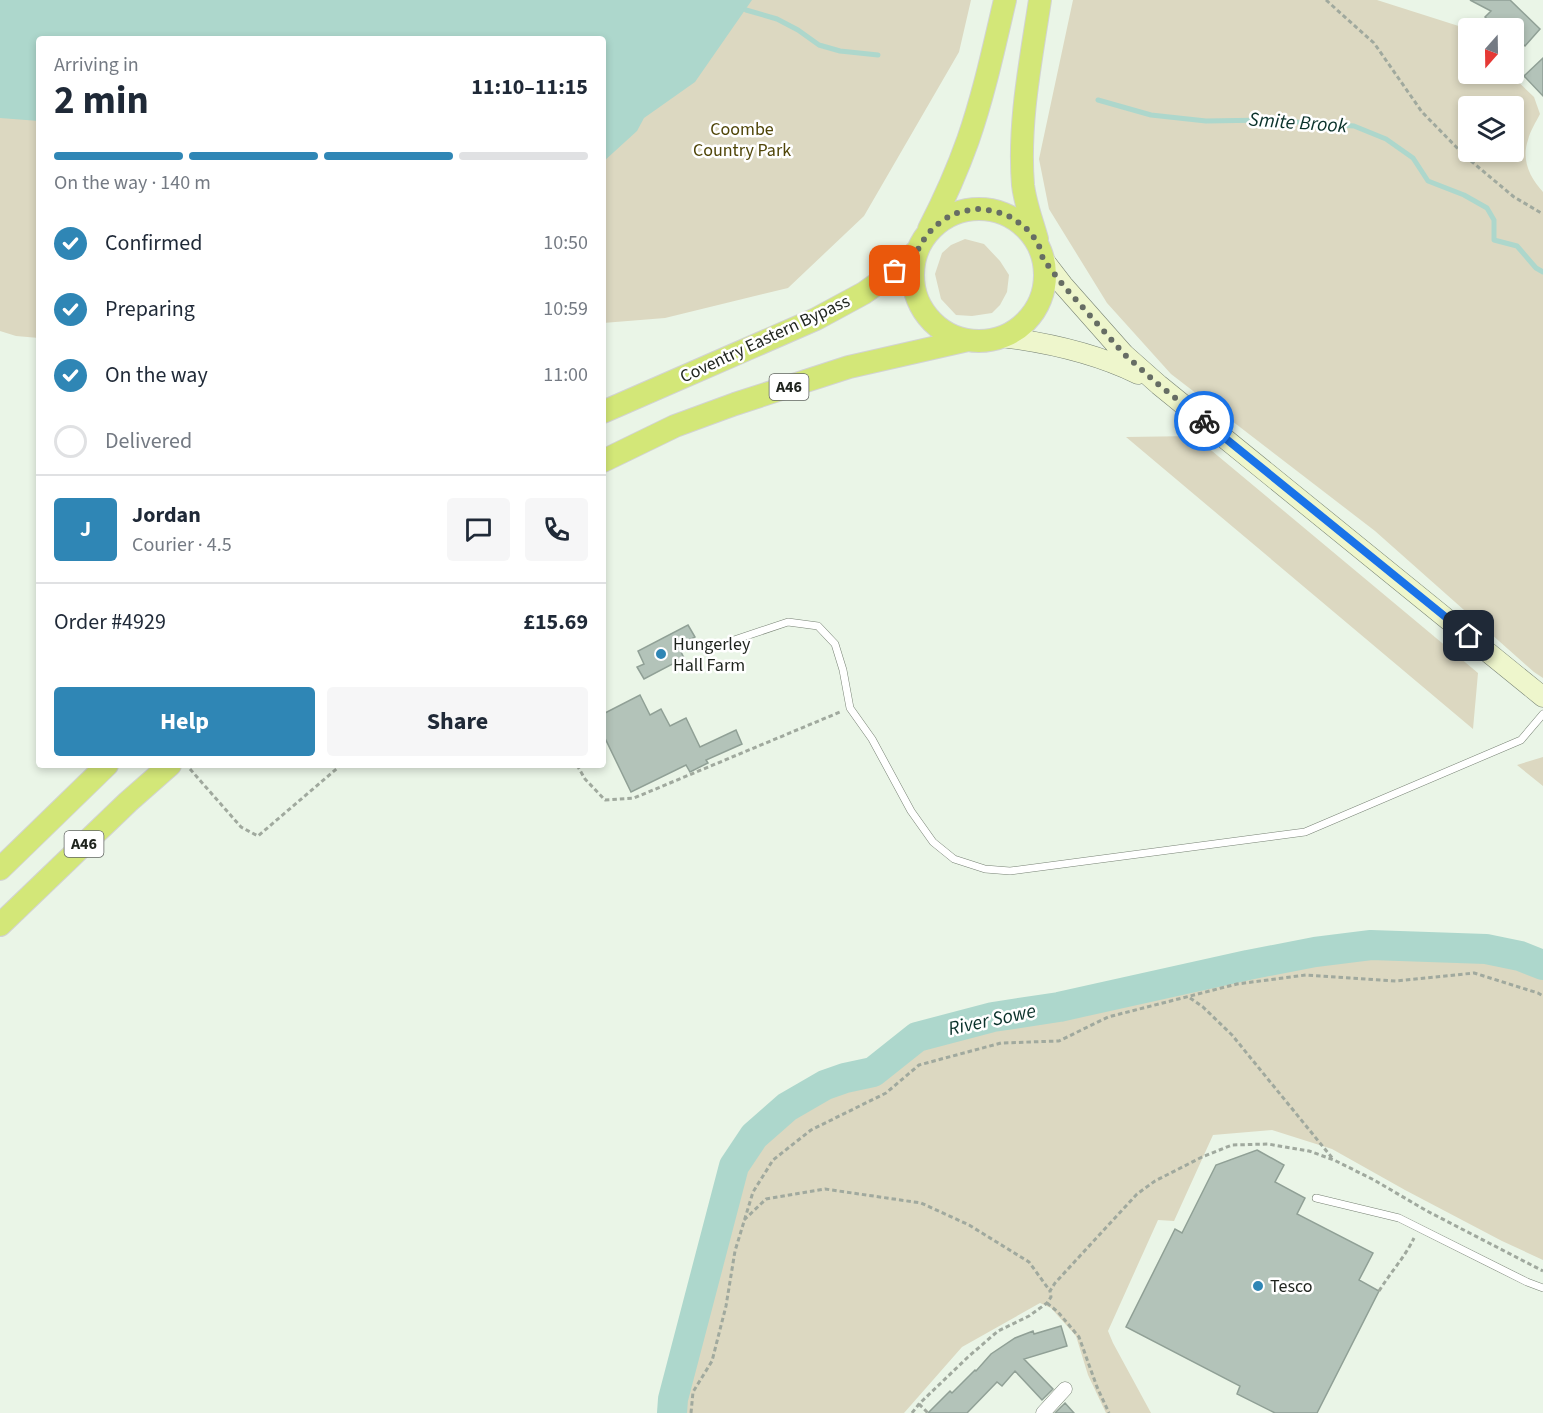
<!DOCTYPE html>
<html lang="en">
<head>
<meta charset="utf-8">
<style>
	body { margin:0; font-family:"Source Sans 3",sans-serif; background:#f6f6f7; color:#1f2937; height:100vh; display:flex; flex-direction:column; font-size:22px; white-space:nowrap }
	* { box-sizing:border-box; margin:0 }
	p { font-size:20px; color:#747a83 }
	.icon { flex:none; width:33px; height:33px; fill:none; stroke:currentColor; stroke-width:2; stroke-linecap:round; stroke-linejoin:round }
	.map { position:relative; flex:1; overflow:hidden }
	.panel { position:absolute; left:36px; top:36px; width:570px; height:732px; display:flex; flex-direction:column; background:#fff; border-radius:6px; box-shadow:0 3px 9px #0003 }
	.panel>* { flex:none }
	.needle { width:39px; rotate:200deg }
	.tools { position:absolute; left:1458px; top:18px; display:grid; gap:12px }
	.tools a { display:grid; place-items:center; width:66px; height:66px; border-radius:6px; background:#fff; box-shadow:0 3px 9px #0003; font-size:30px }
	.pin { position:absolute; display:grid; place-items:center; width:51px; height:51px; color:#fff; margin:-26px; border-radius:12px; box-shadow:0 3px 9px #0006 }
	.courier { position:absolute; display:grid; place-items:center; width:60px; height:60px; margin:-30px; border:4px solid #1a73e8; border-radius:50%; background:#fff; color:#222; box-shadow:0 2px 8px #0007 }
	.headline em { font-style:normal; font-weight:700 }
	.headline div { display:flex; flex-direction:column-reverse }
	.headline { display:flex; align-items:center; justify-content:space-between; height:102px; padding:0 18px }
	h1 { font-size:39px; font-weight:700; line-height:45px }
	.bar { display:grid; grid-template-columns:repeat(4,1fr); gap:9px 6px; align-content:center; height:72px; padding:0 18px }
	.bar i { height:8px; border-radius:4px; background:#e0e1e3 }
	.bar .current { background:#2f86b5 }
	.bar p { grid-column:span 4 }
	.line { display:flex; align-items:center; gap:15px; padding:0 18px; border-top:2px solid #e0e1e3 }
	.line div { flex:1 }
	.round { display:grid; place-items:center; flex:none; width:63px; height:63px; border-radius:6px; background:#f6f6f7 }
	ol { padding:0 18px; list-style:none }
	li { display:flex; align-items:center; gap:18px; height:66px }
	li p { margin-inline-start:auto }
	li .icon { padding:6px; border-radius:50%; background:#2f86b5; color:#fff; stroke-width:4 }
	li:last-child { color:#747a83 }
	li i { width:33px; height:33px; border:3px solid #e0e1e3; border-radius:50% }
	.cta { display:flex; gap:12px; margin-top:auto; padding:12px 18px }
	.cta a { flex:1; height:69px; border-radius:6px; background:#2f86b5; color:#fff; font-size:24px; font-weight:700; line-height:69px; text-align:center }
	.cta a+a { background:#f6f6f7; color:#1f2937 }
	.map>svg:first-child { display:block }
</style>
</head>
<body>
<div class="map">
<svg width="1543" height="1413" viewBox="0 0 1543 1413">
	<rect width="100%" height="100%" fill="#eaf5e7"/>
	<path fill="#dcd8c1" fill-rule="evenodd" d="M0,0H971L959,52L864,216L788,288L665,318L603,323V39H39V338L16,336L0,331Z
		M1073,0H1377L1468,29V74H1510L1534,97L1540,114C1536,122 1530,131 1528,140C1521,160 1530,178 1543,192V678L1534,672L1375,531L1171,374L1107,303L1049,209L1039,159ZM1468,106H1514V152H1468Z
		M965,239L984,244L1000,261L1009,275L1007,292L1000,305L992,313L972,316L956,315L941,299L935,274L942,253L951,245Z
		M1194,436L1478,673L1473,729L1126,437Z
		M1543,757V786L1517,765Z
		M1377,933L1520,956L1543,965V1260L1502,1241L1405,1190L1332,1149L1272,1130L1213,1135L1174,1221L1158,1220L1108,1331L1113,1343L1151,1413H1106L1088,1375L1076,1336L1051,1308L1040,1303L962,1347L904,1413H662L722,1168L739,1137L790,1091L837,1071L870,1064L886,1045L923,1029L979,1013L1155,973L1261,952Z"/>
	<path fill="#add7cc" d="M0,0H752L695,82L644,118L637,131L603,162V39H39V121L0,118Z"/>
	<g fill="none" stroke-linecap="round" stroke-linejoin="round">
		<path stroke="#add7cc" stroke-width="5" d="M746,10L777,19L798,30L819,45L840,51L878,55
			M1098,100L1151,115L1206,121L1268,120L1354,126L1386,139L1413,158L1428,181L1464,195L1487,208L1494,220V240L1517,246L1536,268L1543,272"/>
		<path stroke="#add7cc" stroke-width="30" d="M672,1413L673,1399L734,1166L754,1136L787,1107L825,1085L845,1078L873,1072L917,1037L993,1017L1059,1007L1248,965L1315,952L1371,945L1486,949L1520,956L1543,965"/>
	</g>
	<path fill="#b3c3b9" stroke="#90a096" stroke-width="1.5" d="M1470,0H1510L1540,29L1525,46L1514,36V28H1505L1500,24L1497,28L1485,17L1491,11Z
		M1543,58V96L1524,76Z
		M688,625L695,637L678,646L684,658L644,679L637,667L644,664L638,651Z
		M640,695L650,715L661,709L670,726L686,718L700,747L736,730L742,744L706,760L708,763L690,772L686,765L631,792L603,734V714Z
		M1257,1150L1284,1165L1275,1182L1305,1198L1297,1214L1373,1253L1359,1280L1379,1291L1317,1413H1275L1237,1394L1240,1386L1126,1327L1175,1229L1182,1233L1216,1165Z
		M1061,1326L1067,1346L1024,1359L1053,1389L1042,1400L1015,1371L1002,1386L997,1382L967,1413H928L950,1391L952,1393L975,1370L976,1371L991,1354L1015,1338L1033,1331L1034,1334Z
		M1065,1403L1074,1413H1055Z"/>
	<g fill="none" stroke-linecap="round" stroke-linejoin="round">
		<defs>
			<path id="service" d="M734,640L788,622L818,626L835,644L843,670L850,708L872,739L911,811L933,842L954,859L985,869L1010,871L1305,832L1521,740L1543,714
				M1316,1198L1399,1218L1527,1282L1543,1288"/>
			<path id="minor" d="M1043,1413L1065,1389"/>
			<path id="secondary" d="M1043,259L1063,285L1124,354L1159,385L1543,697
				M1002,337C1050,343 1095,353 1138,374"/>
			<path id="trunk" d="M913 275a66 66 0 1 1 132 0a66 66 0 1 1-132 0Z
				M929,229C944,200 957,171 968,140C984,94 994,47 1005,0
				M1037,239C1032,221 1025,203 1023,185C1018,123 1031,60 1040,0
				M603,412L816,319L864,293L895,271L917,251
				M603,461L675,426L735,404L849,367L968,340
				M0,869L107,765
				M0,925L128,802L170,765"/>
		</defs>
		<use href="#service" stroke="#778274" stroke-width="8"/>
		<use href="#minor" stroke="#778274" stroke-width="15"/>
		<use href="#secondary" stroke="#778274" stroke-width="21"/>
		<use href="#trunk" stroke="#d2d3d2" stroke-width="24"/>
		<path stroke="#a0a99e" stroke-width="3" stroke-dasharray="4.5 3" stroke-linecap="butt" d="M1326,0L1374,43L1422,112L1465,156L1514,197L1543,214
			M577,765L585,779L605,800L634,798L840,712
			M190,769L241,827L258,836L341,765
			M1190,998L1203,1007L1232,1035L1333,1159
			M744,1220L766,1199L825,1189L921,1203L969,1225L1029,1262L1050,1291
			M1379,1291C1390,1273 1405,1257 1414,1238
			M1047,1303L1058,1312L1079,1337L1097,1387L1109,1413
			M919,1404L928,1413
			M691,1413L693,1392L712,1361L726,1306L735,1251L753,1192L773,1160L811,1130L886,1093L919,1065L1001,1043L1059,1041L1108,1017L1237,984L1306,975L1396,981L1474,973L1538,993L1543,996
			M912,1413L919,1404L968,1357L998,1331L1029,1316L1047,1303L1051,1297L1050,1291L1055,1283L1137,1194L1155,1181L1202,1157L1232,1145L1268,1144L1309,1151L1334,1160L1374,1180L1427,1211L1543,1271"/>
		<use href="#service" stroke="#fff" stroke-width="7"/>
		<use href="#minor" stroke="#fff" stroke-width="14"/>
		<use href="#secondary" stroke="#eef6cc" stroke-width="20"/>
		<use href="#trunk" stroke="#d3e778" stroke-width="22"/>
	</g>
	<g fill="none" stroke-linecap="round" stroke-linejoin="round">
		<path stroke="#666d64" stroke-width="6" stroke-dasharray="0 10.8" d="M895,271L917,251L926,236L935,226L951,215L963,211L978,209L994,211L1007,215L1024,226L1033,236L1040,248L1043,259L1063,285L1124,354L1159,385L1204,421"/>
		<path stroke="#1a73e8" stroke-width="8" d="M1204,421L1469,636"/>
	</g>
	<g fill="#2f86b5" stroke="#fff" stroke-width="2">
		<circle cx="661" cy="654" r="6"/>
		<circle cx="1258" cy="1286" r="6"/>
	</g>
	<g text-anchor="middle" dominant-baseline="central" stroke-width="5" stroke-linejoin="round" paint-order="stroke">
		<g fill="#fff" stroke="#626662" stroke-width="1.5">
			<rect x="769.5" y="374" width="39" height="26" rx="4.5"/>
			<rect x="64.5" y="831" width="39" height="26" rx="4.5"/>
		</g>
		<g font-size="16" font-weight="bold" fill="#1f241e">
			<text x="789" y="387">A46</text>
			<text x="84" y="844">A46</text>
		</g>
		<g font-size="18" fill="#504609" stroke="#fff">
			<text x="742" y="129">Coombe<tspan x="742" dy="21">Country Park</tspan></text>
		</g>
		<g font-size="18" fill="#1f241e" stroke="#fff">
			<text transform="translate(765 339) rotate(-25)">Coventry Eastern Bypass</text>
		</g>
		<g font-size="18" fill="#1f241e" stroke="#fff" text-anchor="start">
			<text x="673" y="644">Hungerley<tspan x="673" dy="21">Hall Farm</tspan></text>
			<text x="1270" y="1286">Tesco</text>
		</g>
		<g font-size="20" font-style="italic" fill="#0a322b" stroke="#fff">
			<text transform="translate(1298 123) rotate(4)">Smite Brook</text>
			<text transform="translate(992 1020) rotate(-12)">River Sowe</text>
		</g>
	</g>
</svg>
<div class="tools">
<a><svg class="needle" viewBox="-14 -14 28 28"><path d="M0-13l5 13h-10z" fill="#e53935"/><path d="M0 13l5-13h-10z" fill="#747a83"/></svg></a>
<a><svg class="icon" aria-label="layers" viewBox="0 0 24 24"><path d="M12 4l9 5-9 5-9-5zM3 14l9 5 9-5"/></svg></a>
</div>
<div class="pin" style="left:895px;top:271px;background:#ea580c"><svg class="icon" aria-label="bag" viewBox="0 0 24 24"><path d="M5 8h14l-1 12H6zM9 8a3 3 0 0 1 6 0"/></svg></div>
<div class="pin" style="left:1469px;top:636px;background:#1f2937"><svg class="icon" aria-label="home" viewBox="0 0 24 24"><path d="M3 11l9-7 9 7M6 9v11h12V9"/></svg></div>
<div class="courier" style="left:1204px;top:421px"><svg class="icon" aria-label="bike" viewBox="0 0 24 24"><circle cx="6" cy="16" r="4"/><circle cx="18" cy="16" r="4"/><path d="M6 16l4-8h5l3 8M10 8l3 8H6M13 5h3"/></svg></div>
<section class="panel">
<div class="headline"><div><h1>2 min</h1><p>Arriving in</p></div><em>11:10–11:15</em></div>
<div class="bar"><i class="current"></i><i class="current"></i><i class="current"></i><i></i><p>On the way · 140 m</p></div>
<ol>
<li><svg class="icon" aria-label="check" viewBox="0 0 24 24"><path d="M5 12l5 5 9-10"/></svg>Confirmed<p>10:50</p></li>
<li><svg class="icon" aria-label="check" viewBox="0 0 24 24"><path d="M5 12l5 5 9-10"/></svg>Preparing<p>10:59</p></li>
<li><svg class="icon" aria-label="check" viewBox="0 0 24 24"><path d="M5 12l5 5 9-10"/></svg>On the way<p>11:00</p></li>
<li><i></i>Delivered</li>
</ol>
<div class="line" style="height:108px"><b class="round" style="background:#2f86b5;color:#fff">J</b><div><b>Jordan</b><p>Courier · 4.5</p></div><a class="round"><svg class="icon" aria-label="chat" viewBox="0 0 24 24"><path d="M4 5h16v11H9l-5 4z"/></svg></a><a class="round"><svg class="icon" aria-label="phone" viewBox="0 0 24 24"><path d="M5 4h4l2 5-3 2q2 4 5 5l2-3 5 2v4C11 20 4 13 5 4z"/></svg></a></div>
<div class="line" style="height:78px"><div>Order #4929</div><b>£15.69</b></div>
<div class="cta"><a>Help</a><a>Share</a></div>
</section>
</div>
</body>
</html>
